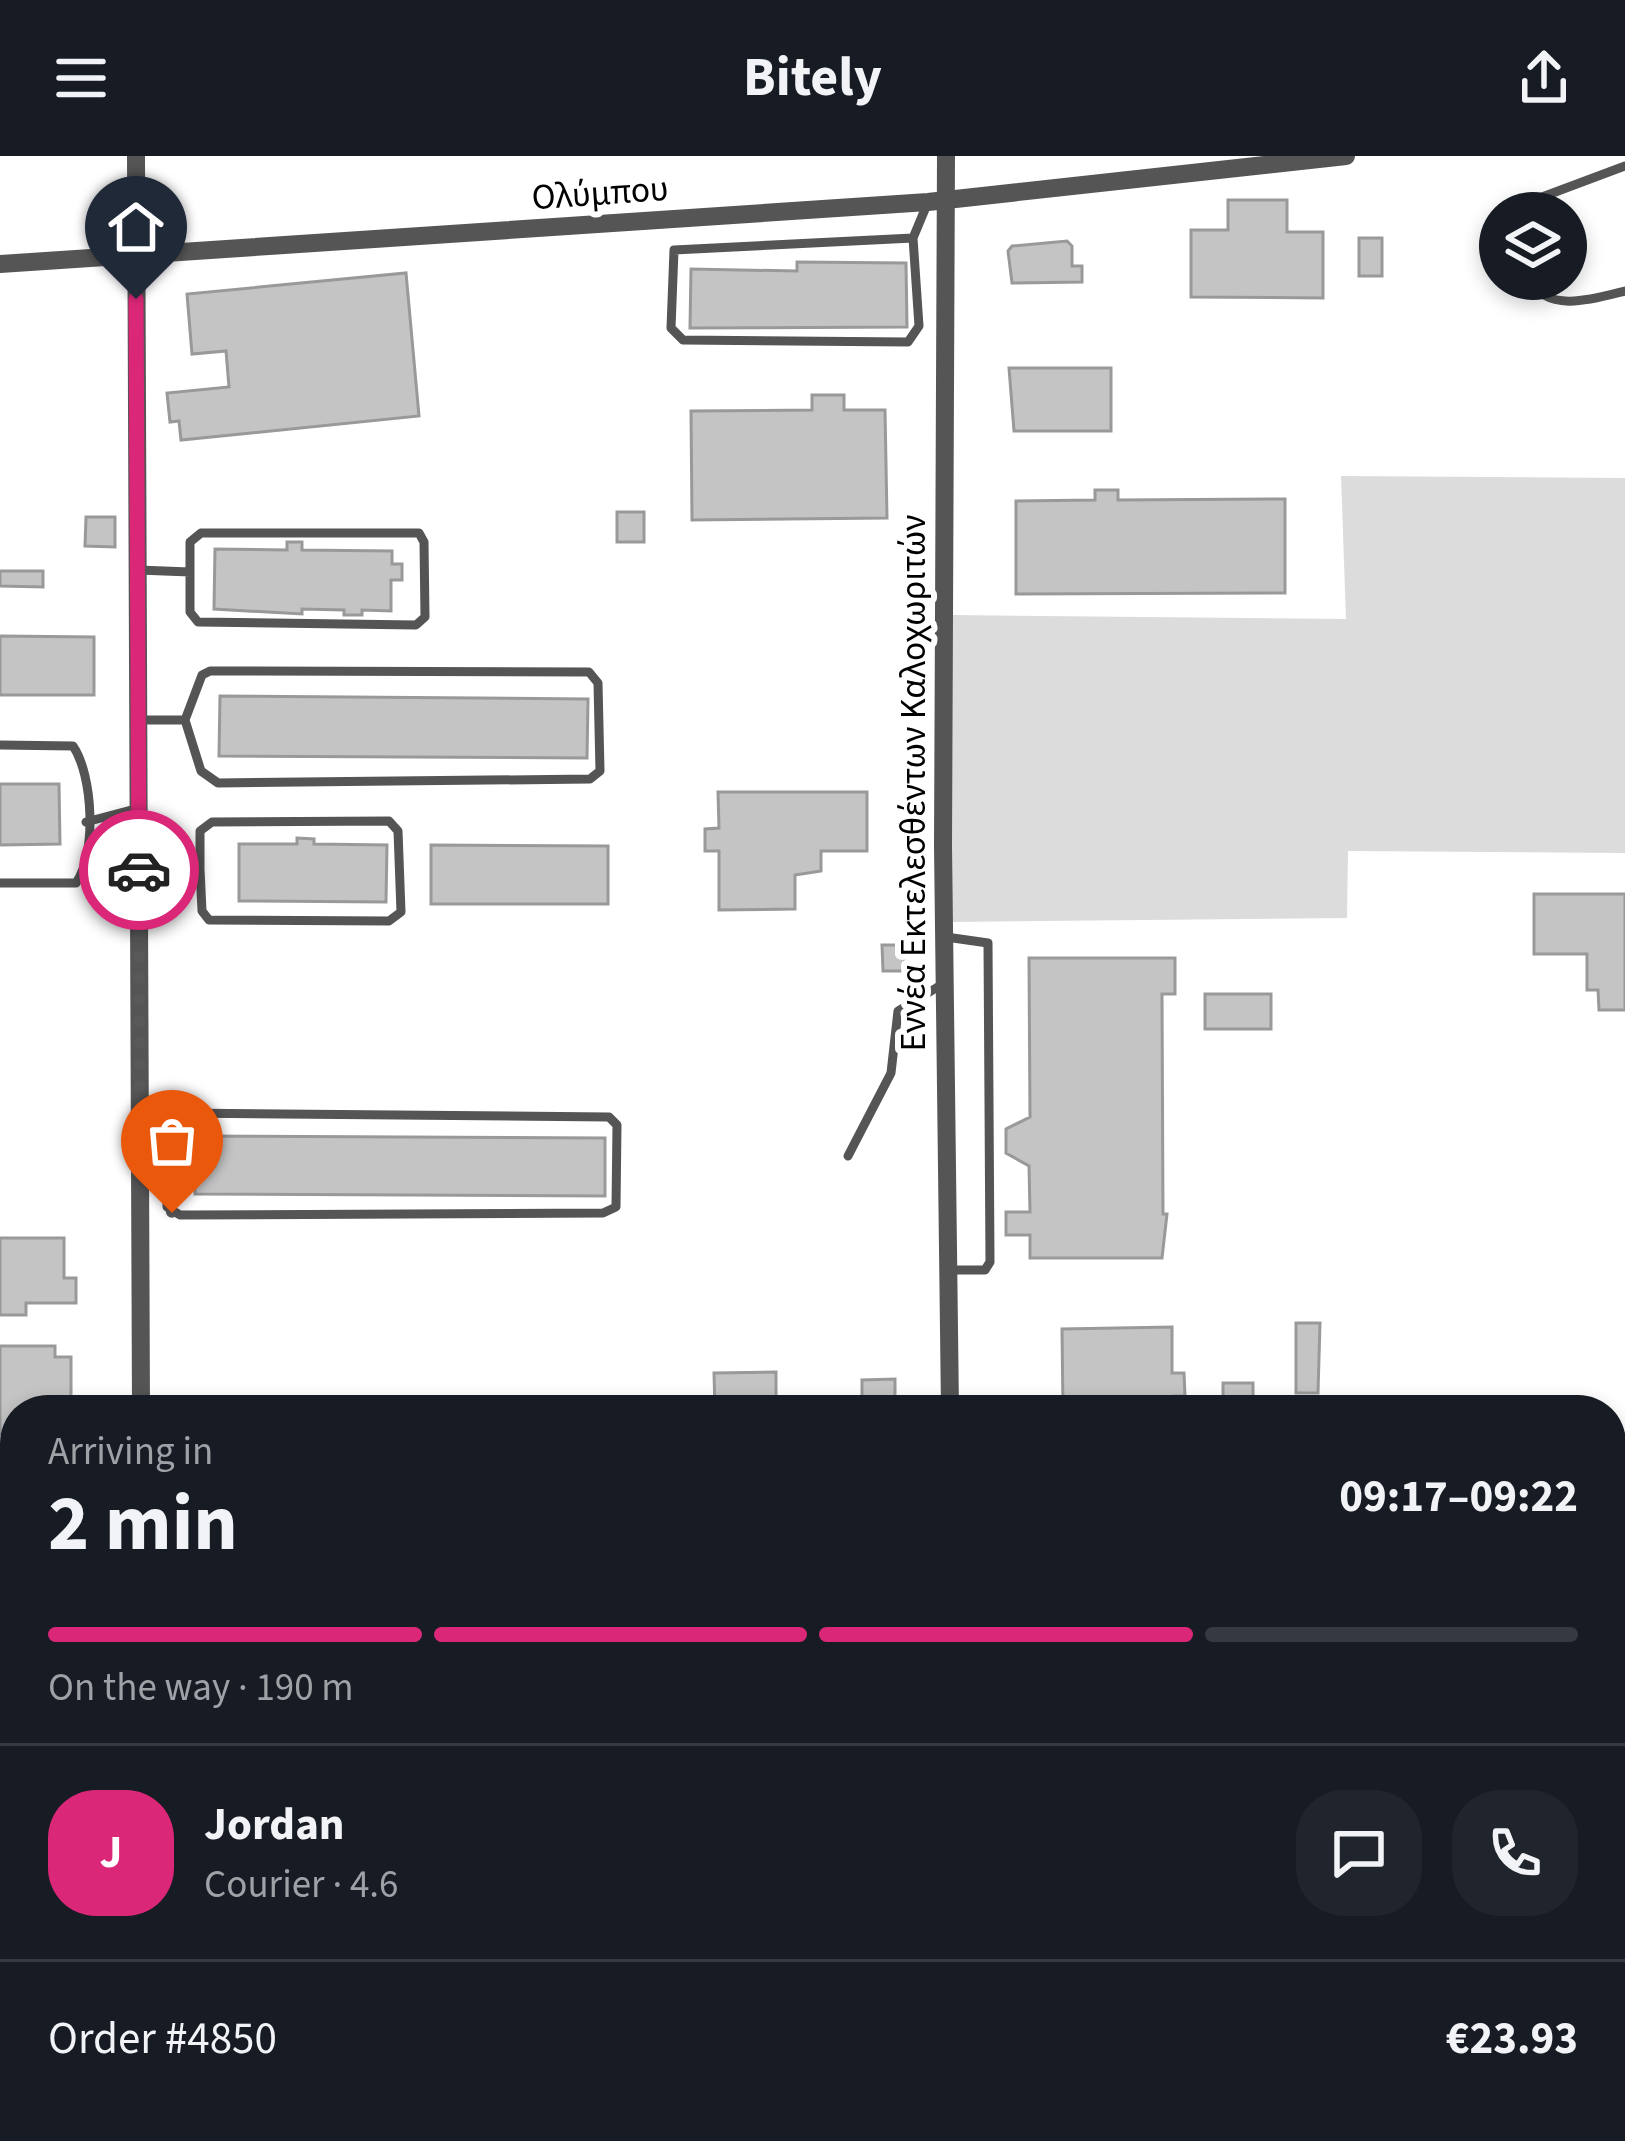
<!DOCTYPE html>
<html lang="en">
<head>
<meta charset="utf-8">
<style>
	body { margin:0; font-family:"Source Sans 3",sans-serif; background:#20242c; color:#f1f3f6; height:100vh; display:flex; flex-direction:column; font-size:45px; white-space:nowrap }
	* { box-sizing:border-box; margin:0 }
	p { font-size:39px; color:#9ea1a6 }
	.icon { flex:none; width:66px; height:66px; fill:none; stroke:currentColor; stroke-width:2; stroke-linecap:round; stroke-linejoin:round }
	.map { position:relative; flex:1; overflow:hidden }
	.drawer { position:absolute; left:0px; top:1239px; width:1626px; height:747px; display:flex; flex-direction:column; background:#171b24; border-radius:48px 48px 0 0; box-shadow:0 6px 18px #0003 }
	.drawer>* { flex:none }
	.fabs { position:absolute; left:1479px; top:36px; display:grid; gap:24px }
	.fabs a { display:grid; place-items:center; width:108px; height:108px; border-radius:50%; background:#171b24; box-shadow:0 6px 18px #0003; font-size:60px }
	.pin { position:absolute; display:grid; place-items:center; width:102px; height:102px; color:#fff; margin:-123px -51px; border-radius:50% 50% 50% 0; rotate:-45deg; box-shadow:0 0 12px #0007 }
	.pin .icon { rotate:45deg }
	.courier { position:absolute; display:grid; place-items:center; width:120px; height:120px; margin:-60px; border:9px solid #db2777; border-radius:50%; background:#fff; color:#222; box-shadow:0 3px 15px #0007 }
	.head em { font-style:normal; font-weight:700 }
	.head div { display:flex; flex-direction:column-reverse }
	.head { display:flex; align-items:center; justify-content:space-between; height:204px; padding:0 48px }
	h1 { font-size:78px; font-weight:700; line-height:90px }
	.bar { display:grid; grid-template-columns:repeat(4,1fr); gap:18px 12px; align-content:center; height:144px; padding:0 48px }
	.bar i { height:15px; border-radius:9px; background:#363941 }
	.bar .current { background:#db2777 }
	.bar p { grid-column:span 4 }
	.line { display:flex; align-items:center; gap:30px; padding:0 48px; border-top:3px solid #363941 }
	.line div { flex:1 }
	.round { display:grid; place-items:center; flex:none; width:126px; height:126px; border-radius:48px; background:#20242c }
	header { display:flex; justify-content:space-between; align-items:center; height:156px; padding:0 48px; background:#171b24; font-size:54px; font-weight:700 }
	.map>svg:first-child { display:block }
</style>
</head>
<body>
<header><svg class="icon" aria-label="menu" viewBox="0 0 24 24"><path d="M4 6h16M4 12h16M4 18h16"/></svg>Bitely<svg class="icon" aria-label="share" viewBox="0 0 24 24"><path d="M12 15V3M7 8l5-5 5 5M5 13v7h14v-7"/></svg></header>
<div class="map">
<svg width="1625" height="1985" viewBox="0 0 1625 1985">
	<rect width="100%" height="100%" fill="#fff"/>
	<path fill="#dcdcdc" d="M1341,320L1625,322V697L1348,695L1347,762L952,766V459L1346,463Z"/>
	<path fill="#c4c4c4" stroke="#999" stroke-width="3" d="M1228,44H1287V76H1323V142L1191,141V74H1228Z
		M1359,82H1382V120H1359Z
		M1067,85L1072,90V110H1082V126L1012,127L1008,95L1012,90Z
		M797,106L906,107L907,171L690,172L691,113L797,115Z
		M406,117L419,260L181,284L179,265L170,266L167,237L229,231L226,195L192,198L187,138Z
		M1009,212H1111V275H1014Z
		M812,239H844V254H885L887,362L692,364L691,255L812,254Z
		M1095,334H1118V344L1285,343V437L1016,438V345L1095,344Z
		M617,356H644V386H617Z
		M86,361H115V391L85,390Z
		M287,386H302V394L392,395V408H402V424H391V455L362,454V459H344V454L302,453V458L214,453L215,393L287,394Z
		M0,415H43V431L0,430Z
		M0,480L94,481V539H0Z
		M220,540L588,543L587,602L219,600Z
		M0,628H59L60,688L0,689Z
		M718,636H867V695H821V715L795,719V753L719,754V695H705V673L719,672Z
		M297,682L314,683V688L387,689L386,746L239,745V688H297Z
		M431,689L608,690V748H431Z
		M1534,738H1625V854H1599L1598,834H1587V798H1534Z
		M882,789H905V815H883Z
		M1029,802H1175V838H1162L1163,1058H1167L1162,1102H1030V1079H1006V1056H1030L1029,1010L1006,997V973L1030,961Z
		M1205,838H1271V873H1205Z
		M195,980L605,982V1040L195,1038Z
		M0,1082H64V1122H76V1147H26V1159H0Z
		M1296,1167H1320L1318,1237H1296Z
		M1172,1171V1217H1184L1185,1240H1173V1254H1063L1062,1173Z
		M0,1190H55V1201H71V1254H15V1278H0Z
		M776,1216V1254H715L714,1217Z
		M895,1223V1254H862V1224Z
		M1223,1227H1253V1254H1223Z
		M0,1491H15V1569H0Z
		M0,1642H15V1716H0Z"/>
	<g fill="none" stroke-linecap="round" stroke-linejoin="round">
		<path stroke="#555" stroke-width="9" d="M1523,57L1526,47L1625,10
			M913,82L674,94L671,172L683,184L908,186L919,170L913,82L928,46
			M1530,123C1546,158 1594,143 1625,135
			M138,414L190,416V456L198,466L416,469L425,461L424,386L419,377H201L190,386V416
			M140,564H185L201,615L218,627L590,623L600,615L598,527L589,516L210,515L202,519L185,564
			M0,589L73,590C93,619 97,698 76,727H0
			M86,666L139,652
			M139,712L200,713L202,755L209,764L389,765L401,756L398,675L389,665L212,666L200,675V713
			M946,781L988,787L990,1106L985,1114H950
			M848,1000L891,917L898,855L946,826
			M140,1004L166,1005L167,1051L180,1059L603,1057L616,1051L617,969L609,961L178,957L167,965L166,1005"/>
		<path stroke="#555" stroke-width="18" d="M136,0L141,1254
			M946,0L943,690L950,1254
			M0,108L928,46L1346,0
			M1611,1387H1625
			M0,1394H15
			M134,1985V1971"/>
	</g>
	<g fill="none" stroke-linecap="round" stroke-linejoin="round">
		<path stroke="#595959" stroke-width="12" stroke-dasharray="0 21.6" d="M139,714L140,1004L166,1005L172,1057"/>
		<path stroke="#db2777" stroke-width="15" d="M136,143L139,714"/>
	</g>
	<g text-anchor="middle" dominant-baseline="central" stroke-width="12" stroke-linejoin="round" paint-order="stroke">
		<g font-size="36" fill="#000" stroke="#fff">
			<text transform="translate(600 37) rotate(-4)">Ολύμπου</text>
			<text transform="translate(913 627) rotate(-90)">Εννέα Εκτελεσθέντων Καλοχωριτών</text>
		</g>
	</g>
</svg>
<div class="fabs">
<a><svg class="icon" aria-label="layers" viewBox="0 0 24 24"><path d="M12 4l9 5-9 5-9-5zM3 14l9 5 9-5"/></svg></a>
</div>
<div class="pin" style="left:172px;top:1057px;background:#ea580c"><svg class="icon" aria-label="bag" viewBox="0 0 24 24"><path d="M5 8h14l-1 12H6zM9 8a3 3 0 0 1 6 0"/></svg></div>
<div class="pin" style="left:136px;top:143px;background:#1f2937"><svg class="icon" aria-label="home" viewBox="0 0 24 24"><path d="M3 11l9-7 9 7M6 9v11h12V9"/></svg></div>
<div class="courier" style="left:139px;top:714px"><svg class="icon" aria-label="car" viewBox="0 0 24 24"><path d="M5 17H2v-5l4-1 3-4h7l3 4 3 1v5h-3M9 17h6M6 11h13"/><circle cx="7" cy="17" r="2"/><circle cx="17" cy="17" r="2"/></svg></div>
<section class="drawer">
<div class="head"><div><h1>2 min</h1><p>Arriving in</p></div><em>09:17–09:22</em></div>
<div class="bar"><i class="current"></i><i class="current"></i><i class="current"></i><i></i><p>On the way · 190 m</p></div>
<div class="line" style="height:216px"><b class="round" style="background:#db2777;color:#fff">J</b><div><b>Jordan</b><p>Courier · 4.6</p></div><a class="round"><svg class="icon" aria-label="chat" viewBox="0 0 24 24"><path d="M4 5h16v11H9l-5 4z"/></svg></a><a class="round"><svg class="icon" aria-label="phone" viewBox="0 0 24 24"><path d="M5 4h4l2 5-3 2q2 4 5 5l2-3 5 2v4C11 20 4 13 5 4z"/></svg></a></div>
<div class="line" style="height:156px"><div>Order #4850</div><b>€23.93</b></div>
</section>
</div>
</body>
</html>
